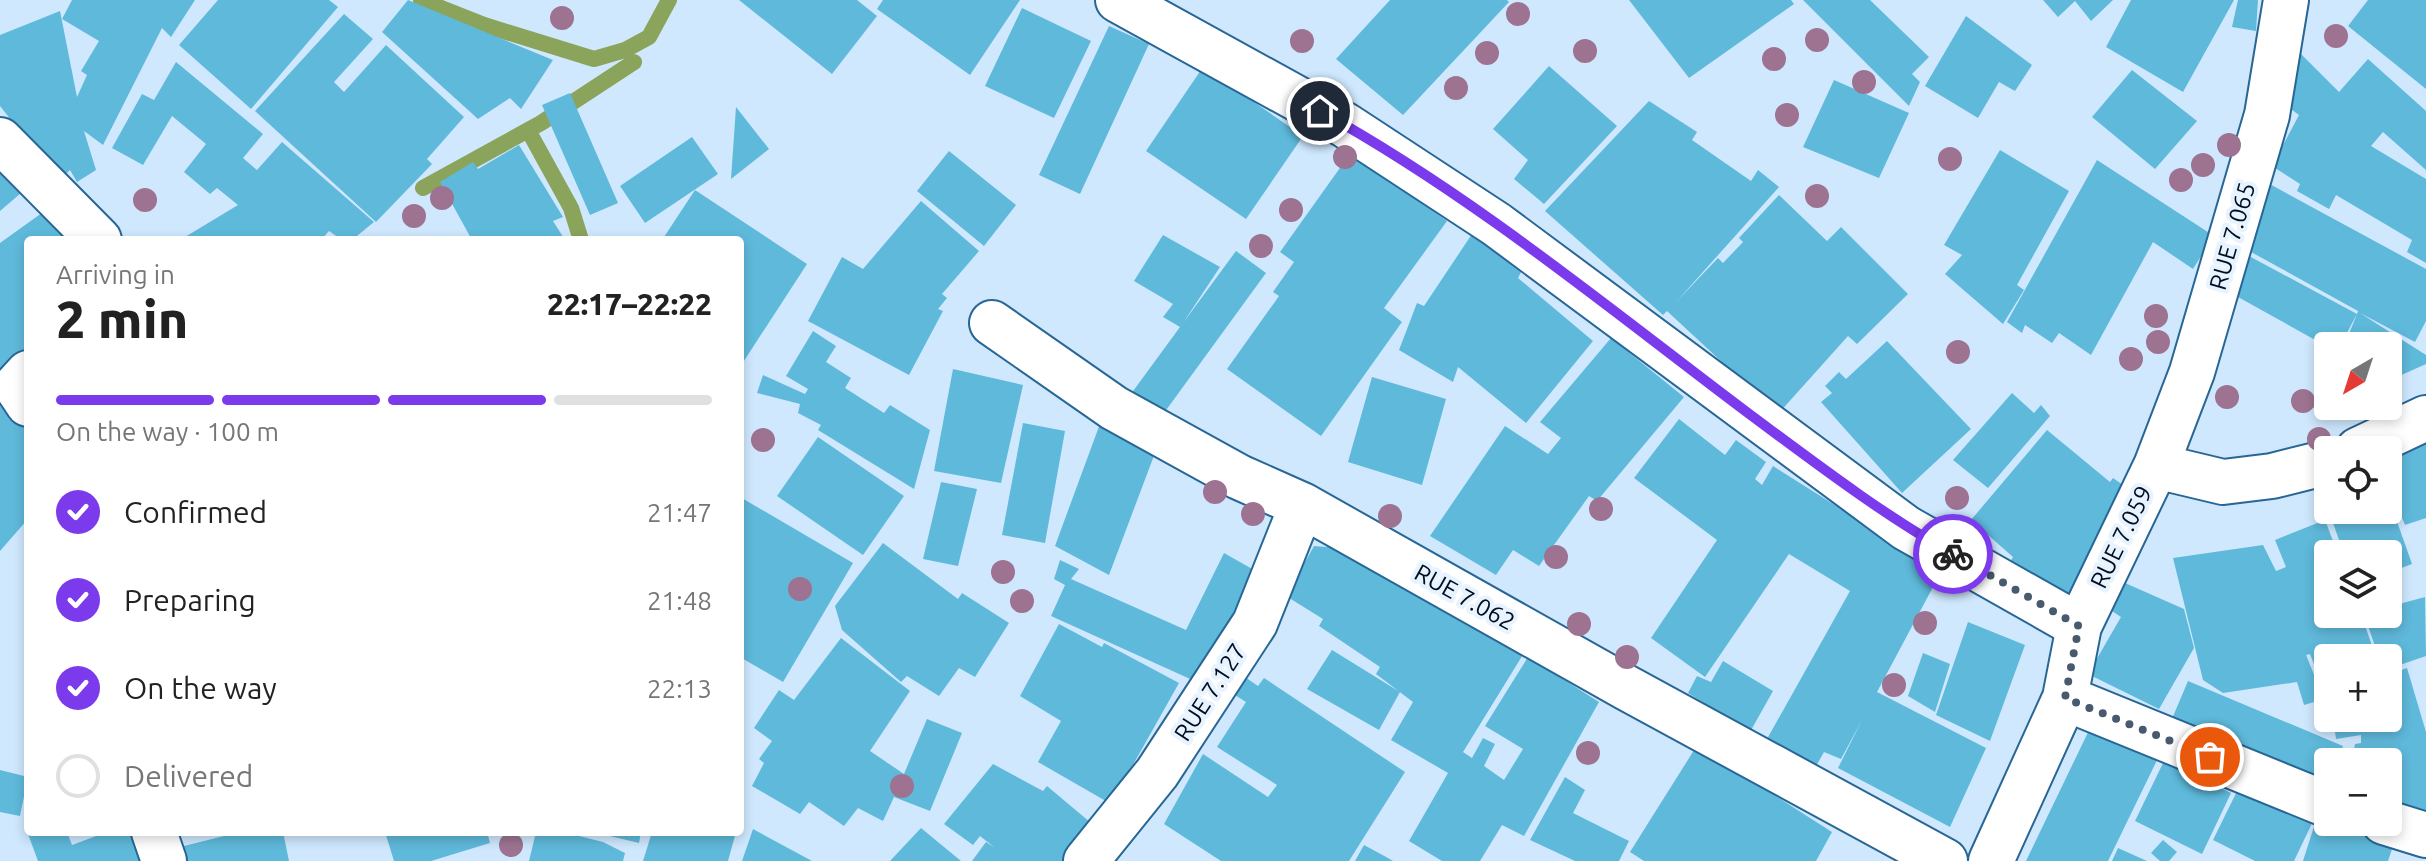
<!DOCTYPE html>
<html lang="en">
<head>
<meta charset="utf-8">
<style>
	body { margin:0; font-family:Ubuntu,sans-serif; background:#f2f2f2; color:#222; height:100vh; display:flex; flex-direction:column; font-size:30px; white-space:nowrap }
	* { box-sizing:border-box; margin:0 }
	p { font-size:26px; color:#767676 }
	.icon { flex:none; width:44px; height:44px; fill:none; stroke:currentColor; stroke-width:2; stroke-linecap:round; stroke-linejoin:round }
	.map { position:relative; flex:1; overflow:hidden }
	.sheet { position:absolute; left:24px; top:236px; width:720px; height:600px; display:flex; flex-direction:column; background:#fff; border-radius:8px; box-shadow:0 4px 12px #0003 }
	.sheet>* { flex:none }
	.needle { width:52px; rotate:219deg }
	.buttons { position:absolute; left:2314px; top:332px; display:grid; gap:16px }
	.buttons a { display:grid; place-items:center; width:88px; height:88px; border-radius:8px; background:#fff; box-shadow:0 4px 12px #0003; font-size:40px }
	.pin { position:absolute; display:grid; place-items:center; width:68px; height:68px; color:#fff; margin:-34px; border:4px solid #fff; border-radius:50%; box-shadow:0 2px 8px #0007 }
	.courier { position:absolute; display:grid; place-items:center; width:80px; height:80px; margin:-40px; border:6px solid #7c3aed; border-radius:50%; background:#fff; color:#222; box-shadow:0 2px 10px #0007 }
	.headline em { font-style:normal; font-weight:800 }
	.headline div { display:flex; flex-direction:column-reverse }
	.headline { display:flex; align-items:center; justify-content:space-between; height:136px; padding:0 32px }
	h1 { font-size:52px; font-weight:800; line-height:60px }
	.bar { display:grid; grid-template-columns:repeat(4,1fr); gap:12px 8px; align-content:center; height:96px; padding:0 32px }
	.bar i { height:10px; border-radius:6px; background:#e0e0e0 }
	.bar .active { background:#7c3aed }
	.bar p { grid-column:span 4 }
	ol { padding:0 32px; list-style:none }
	li { display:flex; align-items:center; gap:24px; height:88px }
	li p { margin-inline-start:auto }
	li .icon { padding:8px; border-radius:50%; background:#7c3aed; color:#fff; stroke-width:4 }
	li:last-child { color:#767676 }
	li i { width:44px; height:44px; border:4px solid #e0e0e0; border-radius:50% }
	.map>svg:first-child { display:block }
</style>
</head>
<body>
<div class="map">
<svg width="2426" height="861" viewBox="0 0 2426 861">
	<rect width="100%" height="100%" fill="#cfe8fe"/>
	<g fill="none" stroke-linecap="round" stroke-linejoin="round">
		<path stroke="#8ba45c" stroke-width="16" d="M421,0L484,25L594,59L625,50L649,37L669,0
			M528,130L571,208L581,240
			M423,188L541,123L634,62"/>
	</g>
	<path fill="#5fb9db" d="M72,0H195L171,37L162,28L103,145L84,131L96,170L77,182L70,170L66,174L43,150L37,153L0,106V35L60,11L77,97L87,75L81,71L99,41L62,19Z
		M218,0H329L338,7L251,109L179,45Z
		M408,0L553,60L521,109L510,98L478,119L382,32Z
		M739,0H857L877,16L832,74Z
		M883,0H1020L970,75L877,9Z
		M1390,0H1507L1509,2L1403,115L1336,59Z
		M1629,0H1791L1794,4L1689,78Z
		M1803,0H1870L1929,57L1912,74L1920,82L1909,106Z
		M2043,0H2113L2091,21L2075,1L2058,17Z
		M2131,0H2234L2183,92L2106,47Z
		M2238,0H2258L2256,31L2232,27Z
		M2368,0H2426V89L2348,26Z
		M1022,8L1091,41L1054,118L985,86Z
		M344,14L373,39L334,82L344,92L386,45L464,117L427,159L432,164L376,222L255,111Z
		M1966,16L2032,65L2015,91L1999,82L1978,118L1925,86Z
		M1109,26L1149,44L1080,194L1039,175Z
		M2300,53L2339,92L2368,59L2426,111V170L2383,132L2371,146L2426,179V263L2407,252L2412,240L2336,195L2329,209L2297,191L2300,184L2272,166L2299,115L2280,101Z
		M176,62L263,134L243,158L257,170L282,142L374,222L352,240H342L329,231L321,240H180L238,205L217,188L210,194L184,172L206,144L172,116L143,165L112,148L142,94L154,100Z
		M1549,66L1617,126L1544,204L1514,179L1528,160L1493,129Z
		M1203,67L1303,136L1246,219L1146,151Z
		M2132,70L2197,121L2155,169L2092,117Z
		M1834,80L1909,113L1879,178L1803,147Z
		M570,93L618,203L590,215L542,105Z
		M1649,101L1697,132L1692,140L1751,181L1758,170L1779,187L1677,301L1718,258L1723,263L1743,242L1739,238L1779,195L1827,241L1841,227L1908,294L1857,344L1848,336L1778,414L1667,311L1663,315L1545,211Z
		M736,107L769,149L731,179Z
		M692,137L718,174L645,223L620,186Z
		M1357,144L1380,173L1447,221L1384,308L1402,322L1321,436L1227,369L1279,296L1273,292L1294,262L1280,252Z
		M519,145L563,217L553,221L565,240H472L440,182L473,162L478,169Z
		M2000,150L2069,191L2017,285L2024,290L2003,324L1945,274L1962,255L1944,245Z
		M949,151L1016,205L984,246L917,191Z
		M2097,160L2214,236L2193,269L2153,242L2091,355L2059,333L2052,343L2025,325L2022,333L2007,322Z
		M0,168L21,193L0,211Z
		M2266,182L2426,269V321L2415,342L2360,313L2426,355V364L2388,381V346H2344L2357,314L2340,346H2326L2229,292L2249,256L2357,314L2358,311L2233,242Z
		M695,190L807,264L740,367V240H662Z
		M921,201L979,251L942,294L947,298L938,309L943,311L909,375L808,321L842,257L863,269Z
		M53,205L83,240H28V350L0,377V243Z
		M1474,231L1523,268L1518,278L1593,341L1526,423L1458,367L1453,382L1399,350L1417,303L1424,306Z
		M1163,235L1220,267L1183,323L1236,251L1266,273L1164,413L1128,398L1180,327L1163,317L1173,304L1134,281Z
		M813,331L836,346L826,362L851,378L845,388L884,413L890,405L930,430L914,489L818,430L821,425L798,413L800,404L757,393L763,375L805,394L808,389L786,376Z
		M1611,338L1684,397L1597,501L1589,496L1539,566L1513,550L1496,575L1430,536L1505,426L1548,454L1561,438L1540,422Z
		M1887,341L1971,429L1902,493L1821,402L1832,393L1825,386L1839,372L1846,379Z
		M953,369L1023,385L1001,483L934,471Z
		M1372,377L1446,399L1422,485L1348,462Z
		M2328,382V406L2312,408Z
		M2012,393L2034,413L2041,405L2050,416L1988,488L1953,460Z
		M0,404L28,429V519L0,551Z
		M1679,419L1725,455L1736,440L1766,462L1755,479L1762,485L1773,466L1941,572L1877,692L1986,748L1950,827L1838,768L1862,720L1841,759L1824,752L1815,768L1767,739L1850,591L1789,554L1705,677L1651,638L1717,540L1634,478Z
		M1101,421L1155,453L1109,575L1055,546Z
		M1023,423L1065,431L1045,543L1002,535Z
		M2047,430L2110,482L2113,478L2133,492L2067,602L2007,568L2013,557L1971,520Z
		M818,437L904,496L863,555L777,496Z
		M2426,443V518L2405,525L2388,484V458Z
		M941,482L977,489L958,566L923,559Z
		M2388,496L2412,564L2388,573V554H2344L2332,520L2362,510H2388Z
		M740,497L853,563L783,682L740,657Z
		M2325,520L2338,554H2328V614H2361L2376,657L2328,658V675L2319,677L2310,654L2306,655L2324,699L2304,705L2297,682L2223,693L2203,680L2173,558L2263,545L2276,571L2286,567L2275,540Z
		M883,543L958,599L962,593L1009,623L975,677L959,668L939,696L907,676L901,682L842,630L835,606Z
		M1314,546L1351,549L1529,645L1463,752L1472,758L1483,738L1495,744L1484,766L1504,780L1523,749L1485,726L1528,657L1599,702L1524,836L1502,825L1480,861H1442L1409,841L1448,773L1391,740L1413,702L1376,674L1380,667L1319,626L1323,619L1286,596Z
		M1224,553L1254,570L1199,683L1051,616L1065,585L1054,579L1060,560L1079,569L1071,579L1186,630Z
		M2125,583L2184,609L2194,648L2159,709L2088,674L2121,617L2112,611Z
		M2425,597L2426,656L2388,669V658H2379L2364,614H2388V607Z
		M1968,622L2025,645L1990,741L1936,715Z
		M1059,624L1102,647L1104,643L1179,683L1111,804L1038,762L1061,721L1020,696Z
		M841,638L910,691L870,751L904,774L927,719L962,733L930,811L894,797L883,821L858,808L844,826L809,802L800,814L752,786L764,763L759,759L772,741L754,728L779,690L794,700Z
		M1332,650L1400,692L1379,730L1307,689Z
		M1923,653L1950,664L1935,712L1908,696Z
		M1723,661L1773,691L1750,732L1688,693L1697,676L1711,682Z
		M2407,668L2426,732V821L2388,812V762H2340L2344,753L2353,755L2355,744L2361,743V735L2336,739L2333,718H2388V675Z
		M1239,673L1258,686L1264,678L1405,772L1349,861H1221L1164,824L1203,754L1268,797L1277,785L1217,747L1246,702L1227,690Z
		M2188,681L2343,746L2337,762H2328V783L2166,733Z
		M2093,722L2160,754L2108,861H2026Z
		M1701,739L1746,777L1832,832L1816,861H1644L1630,852Z
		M2164,761L2231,793L2202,854L2135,821Z
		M993,764L1043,791L1047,786L1097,828L1072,861H972L986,842L994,847L980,836L973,845L944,824Z
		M0,770L28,777L20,816L0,812Z
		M1565,777L1585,790L1573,813L1629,841L1619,861H1575L1530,840Z
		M2242,781L2315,817L2294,861H2255L2213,840Z
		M2318,814L2395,840L2388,861H2303Z
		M921,828L961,861H890Z
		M753,829L812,861H742Z
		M33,832H67L72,845L107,832H137L145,861H38L28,834Z
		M240,832H283L289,861H180L176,848Z
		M385,832H487L490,843L431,861H394Z
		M536,832H563L603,842L625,853L623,861H529Z
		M593,832H641L639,843Z
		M652,832H736L728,861H643Z
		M2163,840L2177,852L2169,861H2160L2151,853Z
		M1364,845L1388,858L1393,861H1355Z
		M2118,848L2147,861H2112Z"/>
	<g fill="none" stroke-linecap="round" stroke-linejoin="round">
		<defs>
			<path id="minor" d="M1118,0L1345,125L1496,224L1906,528L2079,626
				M0,140L99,240
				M992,323L1114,408L1239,477L1302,505L1627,688L1945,861
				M28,373L16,386L28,404
				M2358,450L2426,418
				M2156,466L2192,372L2267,115L2286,0
				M2065,698L2328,805
				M2384,822L2426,835
				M154,832L164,861
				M1086,861L1157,773L1255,623L1302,505
				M1991,861L2065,698L2079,626L2156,466L2223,482L2272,476L2328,462"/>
		</defs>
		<use href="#minor" stroke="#286695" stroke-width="48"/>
		<use href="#minor" stroke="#fff" stroke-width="44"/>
	</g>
	<g fill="#9d7391">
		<circle cx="1518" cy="14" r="12"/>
		<circle cx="562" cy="18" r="12"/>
		<circle cx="2336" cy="36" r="12"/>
		<circle cx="1817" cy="40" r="12"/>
		<circle cx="1302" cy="41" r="12"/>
		<circle cx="1585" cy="51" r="12"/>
		<circle cx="1487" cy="53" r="12"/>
		<circle cx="1774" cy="59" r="12"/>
		<circle cx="1864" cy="82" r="12"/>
		<circle cx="1456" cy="88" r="12"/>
		<circle cx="1787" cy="115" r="12"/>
		<circle cx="2229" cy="145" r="12"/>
		<circle cx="1345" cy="157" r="12"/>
		<circle cx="1950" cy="159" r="12"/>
		<circle cx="2203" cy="165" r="12"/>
		<circle cx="2181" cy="180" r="12"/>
		<circle cx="1817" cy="196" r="12"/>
		<circle cx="442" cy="198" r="12"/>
		<circle cx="145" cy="200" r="12"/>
		<circle cx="1291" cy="210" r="12"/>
		<circle cx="414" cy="216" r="12"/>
		<circle cx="1261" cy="246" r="12"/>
		<circle cx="2156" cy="316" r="12"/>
		<circle cx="2158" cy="342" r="12"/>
		<circle cx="1958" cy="352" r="12"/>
		<circle cx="2131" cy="359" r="12"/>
		<circle cx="2227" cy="397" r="12"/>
		<circle cx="2303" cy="401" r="12"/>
		<circle cx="2319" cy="439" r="12"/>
		<circle cx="763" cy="440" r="12"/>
		<circle cx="1215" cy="492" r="12"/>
		<circle cx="1957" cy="498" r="12"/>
		<circle cx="1601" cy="509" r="12"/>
		<circle cx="1253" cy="514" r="12"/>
		<circle cx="1390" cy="516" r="12"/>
		<circle cx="1556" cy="557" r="12"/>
		<circle cx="1003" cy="572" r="12"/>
		<circle cx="800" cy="589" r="12"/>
		<circle cx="1022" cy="601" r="12"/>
		<circle cx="1925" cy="623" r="12"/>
		<circle cx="1579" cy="624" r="12"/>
		<circle cx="1627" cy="657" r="12"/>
		<circle cx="1894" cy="685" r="12"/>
		<circle cx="1588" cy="753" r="12"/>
		<circle cx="902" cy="786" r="12"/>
		<circle cx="511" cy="845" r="12"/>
	</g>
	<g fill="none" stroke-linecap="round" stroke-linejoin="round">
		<path stroke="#485a6e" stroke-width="8" stroke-dasharray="0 14.4" d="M1953,554L2079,626L2065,698L2210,757"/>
		<path stroke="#7c3aed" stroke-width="10" d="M1320,111C1474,196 1612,311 1752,416C1818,465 1882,514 1953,554"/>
	</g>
	<g text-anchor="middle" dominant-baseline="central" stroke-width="8" stroke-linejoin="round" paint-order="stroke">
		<g font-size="24" fill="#000e20" stroke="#e7f3fe">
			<text transform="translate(2232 236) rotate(-74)">RUE 7.065</text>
			<text transform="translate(2121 537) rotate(-64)">RUE 7.059</text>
			<text transform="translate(1465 597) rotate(29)">RUE 7.062</text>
			<text transform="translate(1210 692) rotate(-57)">RUE 7.127</text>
		</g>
	</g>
</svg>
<div class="buttons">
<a><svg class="needle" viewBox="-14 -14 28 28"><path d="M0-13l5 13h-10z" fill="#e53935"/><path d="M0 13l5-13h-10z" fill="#767676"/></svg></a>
<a><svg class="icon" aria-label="locate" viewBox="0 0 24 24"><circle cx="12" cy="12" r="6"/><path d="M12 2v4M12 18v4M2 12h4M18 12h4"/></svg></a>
<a><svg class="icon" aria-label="layers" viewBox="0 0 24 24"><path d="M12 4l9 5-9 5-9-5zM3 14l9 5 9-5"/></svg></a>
<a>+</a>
<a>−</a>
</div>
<div class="pin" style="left:2210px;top:757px;background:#ea580c"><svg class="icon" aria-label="bag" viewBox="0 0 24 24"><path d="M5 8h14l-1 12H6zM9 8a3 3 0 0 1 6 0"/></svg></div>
<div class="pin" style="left:1320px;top:111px;background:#1f2937"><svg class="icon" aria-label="home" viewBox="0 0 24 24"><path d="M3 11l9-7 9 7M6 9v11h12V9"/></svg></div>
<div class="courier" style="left:1953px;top:554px"><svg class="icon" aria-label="bike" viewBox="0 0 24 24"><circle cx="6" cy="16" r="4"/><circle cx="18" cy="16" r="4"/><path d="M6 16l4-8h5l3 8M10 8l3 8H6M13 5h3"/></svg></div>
<section class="sheet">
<div class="headline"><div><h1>2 min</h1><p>Arriving in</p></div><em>22:17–22:22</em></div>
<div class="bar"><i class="active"></i><i class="active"></i><i class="active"></i><i></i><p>On the way · 100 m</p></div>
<ol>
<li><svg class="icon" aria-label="check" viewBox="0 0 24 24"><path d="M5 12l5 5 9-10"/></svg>Confirmed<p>21:47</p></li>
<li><svg class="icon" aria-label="check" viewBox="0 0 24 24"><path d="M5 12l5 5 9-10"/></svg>Preparing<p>21:48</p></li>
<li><svg class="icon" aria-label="check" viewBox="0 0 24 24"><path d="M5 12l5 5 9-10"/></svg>On the way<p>22:13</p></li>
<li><i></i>Delivered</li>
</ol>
</section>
</div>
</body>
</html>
